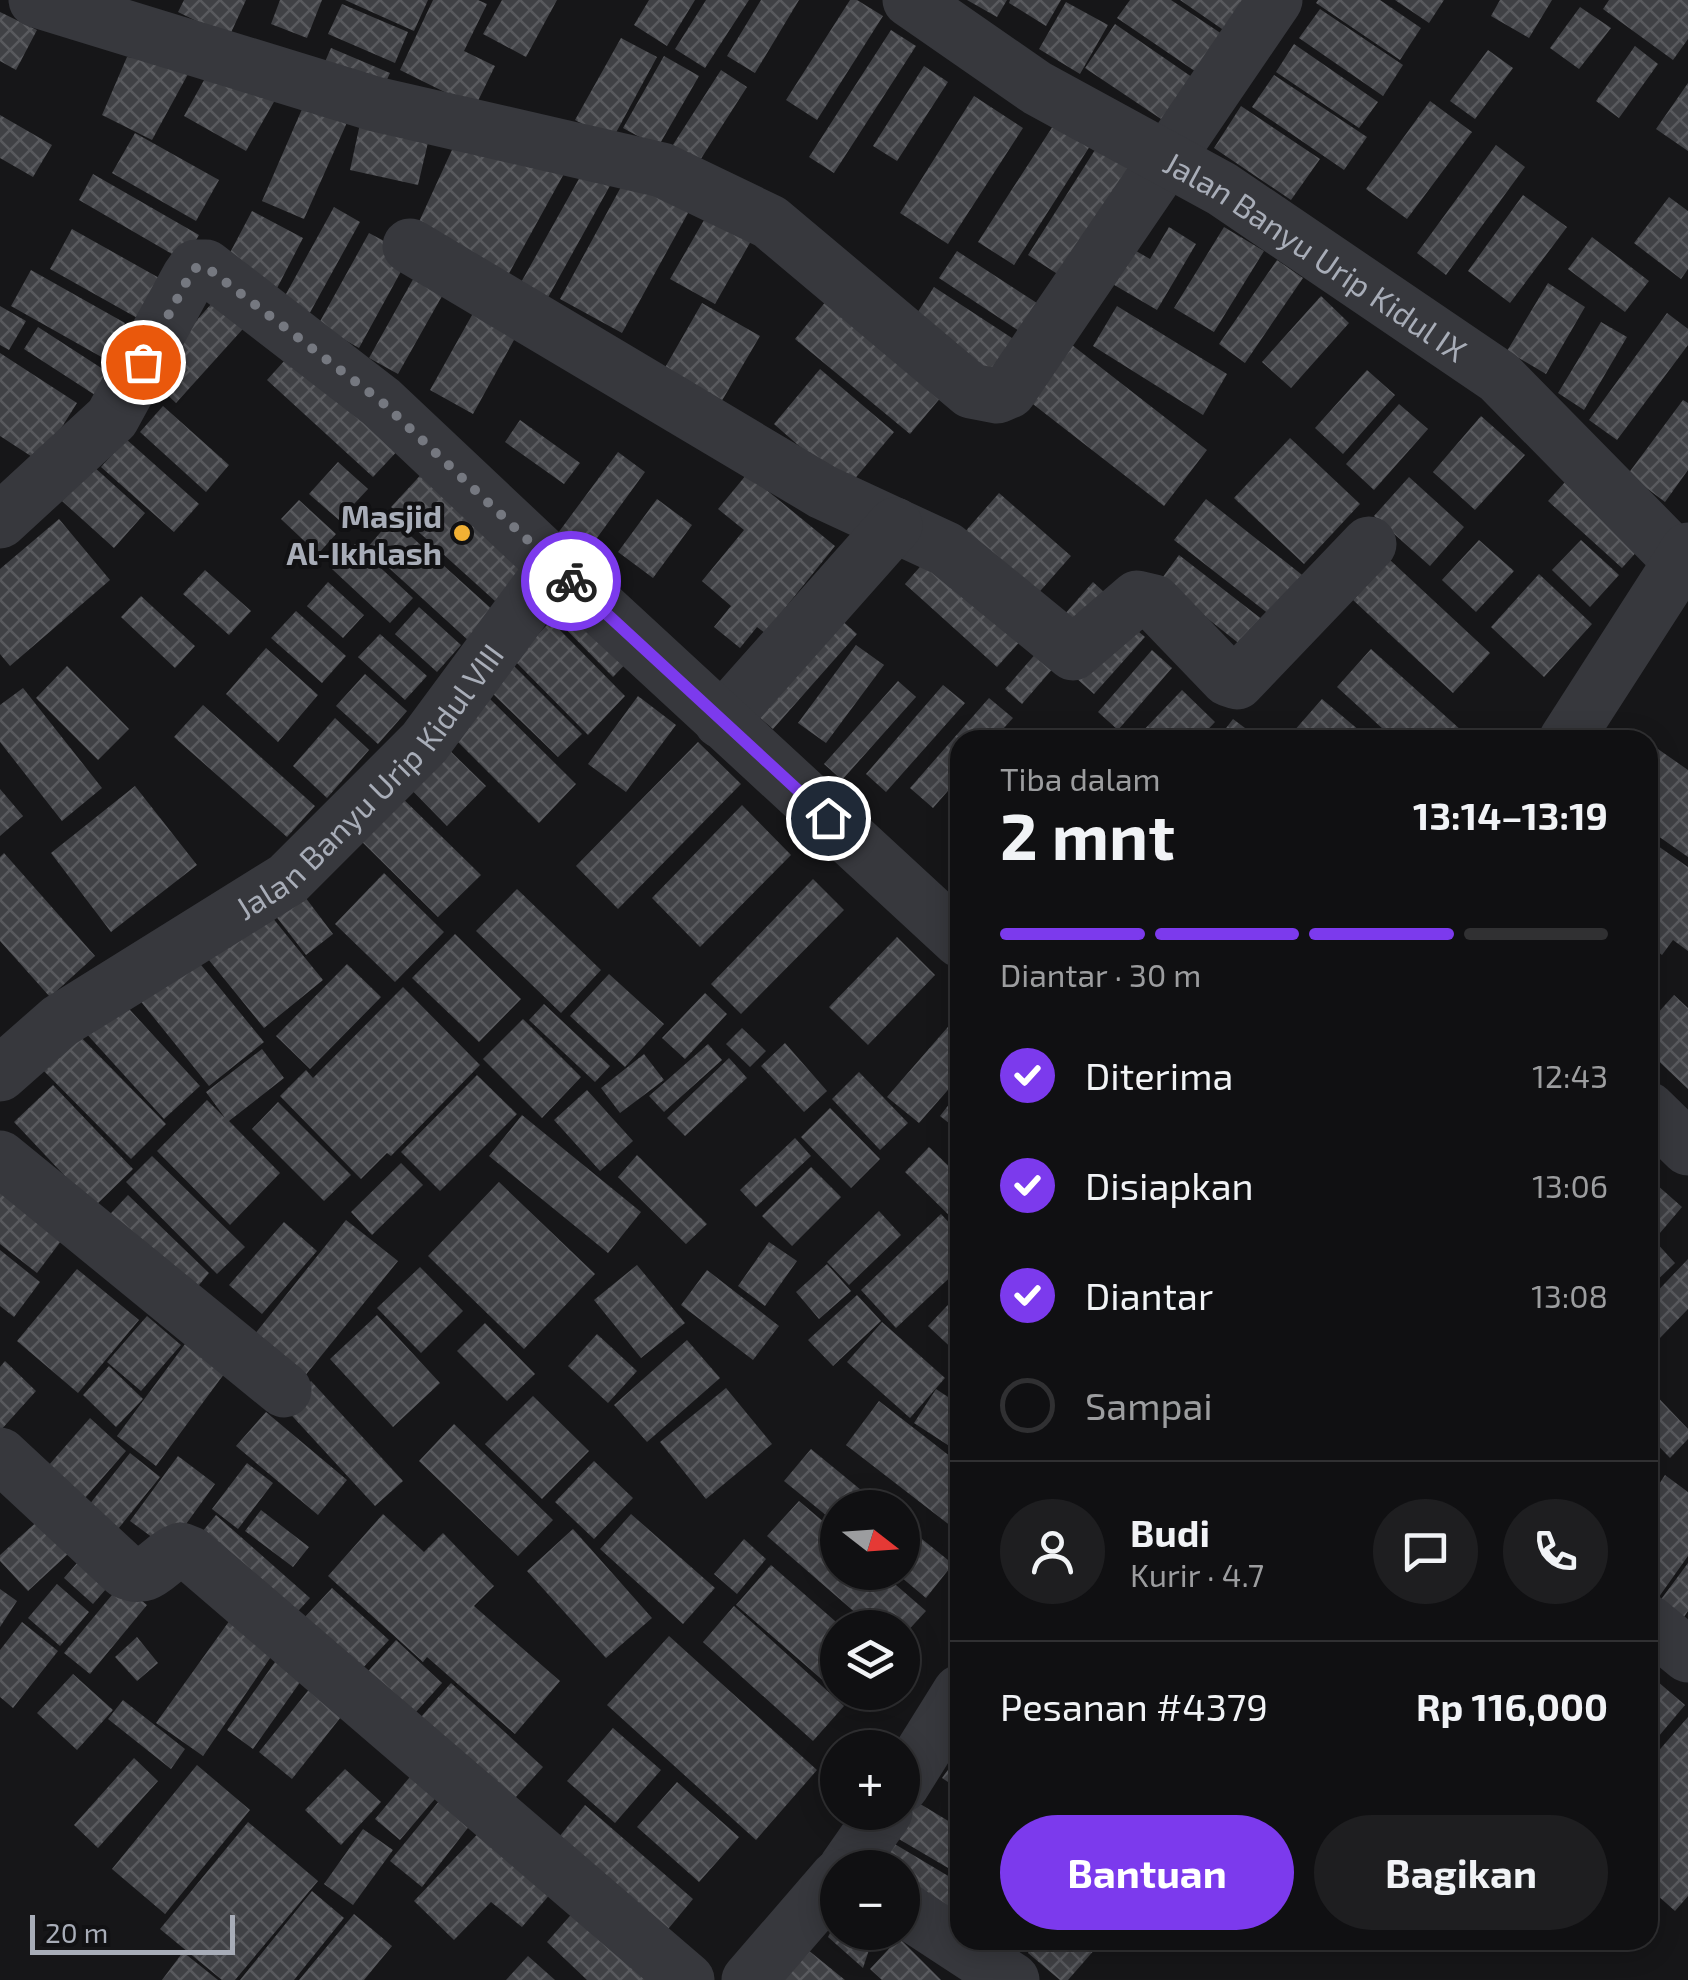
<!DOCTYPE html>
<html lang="id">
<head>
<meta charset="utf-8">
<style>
	body { margin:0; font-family:"Exo 2",sans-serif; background:#1e1e20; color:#f1f3f6; height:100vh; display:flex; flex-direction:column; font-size:38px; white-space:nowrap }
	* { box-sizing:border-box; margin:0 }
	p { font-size:32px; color:#9c9d9f }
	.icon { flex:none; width:55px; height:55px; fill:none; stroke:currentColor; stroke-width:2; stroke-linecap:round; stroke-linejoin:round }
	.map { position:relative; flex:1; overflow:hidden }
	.details { position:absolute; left:950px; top:730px; width:708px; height:1220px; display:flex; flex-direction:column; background:#101012; border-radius:30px; box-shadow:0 5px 25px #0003,0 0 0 2px #303032 }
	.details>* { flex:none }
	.needle { width:65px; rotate:107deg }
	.buttons { position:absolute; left:820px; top:1490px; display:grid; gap:20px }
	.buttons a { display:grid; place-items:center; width:100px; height:100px; border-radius:50%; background:#101012; box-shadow:0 5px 25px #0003,0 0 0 2px #303032; font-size:50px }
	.scale { position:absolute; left:30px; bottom:25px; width:205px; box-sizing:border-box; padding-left:10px; border:5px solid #a8adb8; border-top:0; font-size:28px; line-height:35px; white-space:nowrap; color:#a8adb8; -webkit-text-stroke:8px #111113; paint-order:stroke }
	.pin { position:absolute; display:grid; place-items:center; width:85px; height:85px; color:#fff; margin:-42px; border:5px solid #fff; border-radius:50%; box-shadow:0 2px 10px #0007 }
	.courier { position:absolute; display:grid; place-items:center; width:100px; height:100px; margin:-50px; border:8px solid #7c3aed; border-radius:50%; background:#fff; color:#222; box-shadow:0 2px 12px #0007 }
	.overview em { font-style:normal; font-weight:700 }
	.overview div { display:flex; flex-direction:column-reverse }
	.overview { display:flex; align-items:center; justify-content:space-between; height:170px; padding:0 50px }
	h1 { font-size:65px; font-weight:700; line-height:75px }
	.bar { display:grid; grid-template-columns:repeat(4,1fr); gap:15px 10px; align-content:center; height:120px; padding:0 50px }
	.bar i { height:12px; border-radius:8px; background:#303032 }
	.bar .current { background:#7c3aed }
	.bar p { grid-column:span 4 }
	.line { display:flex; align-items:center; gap:25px; padding:0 50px; border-top:2px solid #303032 }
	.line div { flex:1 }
	.round { display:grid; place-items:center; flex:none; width:105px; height:105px; border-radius:52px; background:#1e1e20 }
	ol { padding:0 50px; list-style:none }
	li { display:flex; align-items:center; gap:30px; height:110px }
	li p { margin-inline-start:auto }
	li .icon { padding:10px; border-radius:50%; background:#7c3aed; color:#fff; stroke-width:4 }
	li:last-child { color:#9c9d9f }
	li i { width:55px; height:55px; border:5px solid #303032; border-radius:50% }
	.cta { display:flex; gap:20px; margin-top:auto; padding:20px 50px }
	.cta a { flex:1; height:115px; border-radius:60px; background:#7c3aed; color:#fff; font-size:40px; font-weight:700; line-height:115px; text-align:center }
	.cta a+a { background:#1e1e20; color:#f1f3f6 }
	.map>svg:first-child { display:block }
</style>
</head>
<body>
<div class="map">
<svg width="1688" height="1980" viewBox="0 0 1688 1980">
	<defs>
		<pattern id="building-cross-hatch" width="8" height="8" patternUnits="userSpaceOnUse" patternTransform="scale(2.5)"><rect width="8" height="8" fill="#404145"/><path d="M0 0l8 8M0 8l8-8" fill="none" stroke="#595a5e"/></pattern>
	</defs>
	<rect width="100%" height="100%" fill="#161618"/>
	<path fill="url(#building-cross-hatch)" d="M184,0H246L229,37L178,12Z
		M280,0H322L307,38L271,24Z
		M345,0H428L414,31Z
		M433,0H478L487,4L464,51L495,66L475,107L400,70Z
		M502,0H557L526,57L483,34Z
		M649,0H695L667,46L634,25Z
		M706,0H749L705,68L675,49Z
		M761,0H799L755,73L727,56Z
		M850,0H857L883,16L817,120L786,100Z
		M967,0H1007L997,17Z
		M1010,0H1061L1046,26L1009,3Z
		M1130,0H1171L1231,40L1205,78L1117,18Z
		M1180,0H1252L1235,38Z
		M1318,0H1380L1421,28L1400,60L1316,3Z
		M1395,0H1444L1429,23Z
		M1500,0H1552L1529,38L1491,16Z
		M1609,0H1688V39L1673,60L1603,9Z
		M1066,2L1108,25L1080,74L1039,49Z
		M342,4L408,32L395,63L328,34Z
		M1580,7L1611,28L1579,69L1550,48Z
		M1320,9L1403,65L1383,96L1299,38Z
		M0,12L37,30L16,70L0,61Z
		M1115,24L1202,84L1173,127L1085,68Z
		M891,30L916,46L834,173L809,157Z
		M621,38L657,57L612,140L575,120Z
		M1294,44L1378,102L1359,128L1276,72Z
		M1635,46L1658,64L1619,118L1596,101Z
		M331,48L390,73L379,97L321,71Z
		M1488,50L1513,68L1475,119L1450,101Z
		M664,56L699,76L658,147L623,128Z
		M127,57L193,65L152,140L102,115Z
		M213,64L275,100L246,151L184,116Z
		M924,66L948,82L897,161L873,146Z
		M721,70L747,87L695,168L669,151Z
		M1274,75L1367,137L1344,170L1252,107Z
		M1688,83V151L1656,129Z
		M974,96L1023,128L948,244L900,213Z
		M306,100L349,118L304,219L262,201Z
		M1430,101L1472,132L1407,219L1366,189Z
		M1241,106L1320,159L1291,200L1214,148Z
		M1062,112L1097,135L1014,265L978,242Z
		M0,115L52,145L33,177L0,158Z
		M361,119L430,134L418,185L350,170Z
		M135,133L219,180L196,221L112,173Z
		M457,139L566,170L502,286L412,237Z
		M1102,139L1145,166L1070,282L1028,255Z
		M1496,145L1525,167L1446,275L1417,253Z
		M585,168L612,182L546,301L519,286Z
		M93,174L199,235L184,261L79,200Z
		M622,185L693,204L622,333L560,299Z
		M1523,195L1567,227L1510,303L1468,271Z
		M1669,197L1688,211V269L1681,279L1634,243Z
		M715,201L759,227L715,304L670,279Z
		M334,207L360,222L307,318L281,303Z
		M252,211L303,238L274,294L223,266Z
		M1169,227L1196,244L1157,310L1104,279L1124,244L1150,259Z
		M1224,227L1264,251L1214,332L1174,308Z
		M72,229L161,279L139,319L50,269Z
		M369,233L410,255L359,348L318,325Z
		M1592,237L1649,281L1625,312L1568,269Z
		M957,251L1040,305L1022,333L939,278Z
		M1277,260L1303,278L1245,363L1219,344Z
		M421,265L450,282L398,374L369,358Z
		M31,270L125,323L105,359L11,306Z
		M1548,283L1585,307L1546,374L1507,351Z
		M934,287L1015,340L990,380L908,327Z
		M221,293L251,320L176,403L147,376Z
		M1321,296L1349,323L1291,388L1262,362Z
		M481,299L524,322L473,414L430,390Z
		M827,300L942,396L910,434L795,339Z
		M702,303L760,336L720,404L663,371Z
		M0,306L26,321L9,350L0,345Z
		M1117,306L1227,374L1203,415L1093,346Z
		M1667,313L1688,329V345L1617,440L1589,420Z
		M1601,322L1627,337L1584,410L1558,393Z
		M38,327L109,373L95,395L24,349Z
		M1072,345L1207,450L1164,506L1029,401Z
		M294,350L402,446L373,477L267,380Z
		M0,353L77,403L40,462L0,436Z
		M820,369L894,432L847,488L774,424Z
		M1367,370L1395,395L1343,454L1315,428Z
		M1683,400L1688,403V470L1665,502L1628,474Z
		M1399,404L1428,429L1374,490L1346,464Z
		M163,406L229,465L206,492L140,432Z
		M1481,416L1525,455L1475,510L1433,472Z
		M520,420L580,463L564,484L505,442Z
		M1290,438L1360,504L1304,564L1234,498Z
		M126,439L199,504L174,532L101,467Z
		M618,452L645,472L586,553L558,533Z
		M338,462L368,489L339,520L309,494Z
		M93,466L145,513L114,548L62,501Z
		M429,466L532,559L495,601L391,507Z
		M747,474L835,546L765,633L757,627L740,648L714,627L731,606L702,581L744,530L718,509Z
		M1409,477L1464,527L1430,566L1374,516Z
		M1565,482L1640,548L1622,568L1548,501Z
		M999,493L1071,556L1027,606L956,542Z
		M657,499L692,525L653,578L618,552Z
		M1206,499L1306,578L1274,618L1174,540Z
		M299,500L336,534L318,554L281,519Z
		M59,519L110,580L10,666L0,654V569Z
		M392,519L495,612L469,641L367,548Z
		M1479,540L1514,571L1476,612L1442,580Z
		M1581,540L1619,575L1590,607L1552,570Z
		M355,544L413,598L390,623L332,569Z
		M932,553L1025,636L997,667L905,584Z
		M1179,555L1272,627L1251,653L1160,581Z
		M1390,560L1490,653L1453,693L1353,600Z
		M205,570L251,611L229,635L183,594Z
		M1539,574L1592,624L1544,677L1491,627Z
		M328,582L364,615L343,638L307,606Z
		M1093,582L1116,603L1056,624Z
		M570,585L637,652L613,677L546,609Z
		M141,596L195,646L175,668L121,617Z
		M419,607L461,645L437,672L395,634Z
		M830,610L857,634L773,729L746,706Z
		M296,611L346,656L322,683L271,638Z
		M551,621L625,696L588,735L513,659Z
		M1126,621L1145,637L1094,694L1075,677Z
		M380,634L427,676L405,700L358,657Z
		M1045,643L1062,658L1022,704L1005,689Z
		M856,645L884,665L826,743L798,723Z
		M266,648L318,695L278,742L226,694Z
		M1371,649L1472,740H1395L1337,687Z
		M1152,650L1172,668L1118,730L1098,712Z
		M513,665L582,734L558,757L489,690Z
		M67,666L129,729L98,760L36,698Z
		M365,674L407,711L378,744L336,706Z
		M898,681L916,697L842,780L824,764Z
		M943,685L965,703L886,792L866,774Z
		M23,688L102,788L62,821L0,742V705Z
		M1182,690L1215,722L1198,740H1144L1139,735Z
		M638,696L676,725L626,792L588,764Z
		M489,698L576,784L539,823L451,735Z
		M989,698L1013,718L993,740H960V777L933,808L910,788Z
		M1322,699L1360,731L1353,740H1286Z
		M203,705L315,806L287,837L174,737Z
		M335,718L369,750L327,798L293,766Z
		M1233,719L1253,734L1249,740H1217Z
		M698,742L741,784L618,909L576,866Z
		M1648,742L1688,770V857L1648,829Z
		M442,743L486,786L447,826L404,782Z
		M135,786L197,865L111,932L51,853Z
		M0,789L23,816L0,836Z
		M395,791L481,875L438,917L353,833Z
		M742,805L791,855L700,947L652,898Z
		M1648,839L1688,867V951L1673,940L1662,955L1648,944Z
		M4,853L95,956L50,997L0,941V857Z
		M384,873L444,932L395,982L335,924Z
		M813,879L844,910L741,1014L711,984Z
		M299,889L333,934L306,955L271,910Z
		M517,889L601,970L561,1013L476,931Z
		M263,906L323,980L264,1028L204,954Z
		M455,934L521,999L479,1042L412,978Z
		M897,937L935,975L868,1045L829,1007Z
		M188,949L264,1042L209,1086L134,993Z
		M347,964L381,997L310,1069L276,1036Z
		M609,974L664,1024L625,1067L570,1016Z
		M403,987L480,1065L391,1156L387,1153L361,1179L280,1096L306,1070L313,1078Z
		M705,993L727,1014L685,1059L662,1038Z
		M1674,995L1688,1008V1089L1648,1051V1024Z
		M119,998L200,1086L164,1119L84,1031Z
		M544,1004L610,1066L595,1082L529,1020Z
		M960,1013V1076L919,1123L887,1097Z
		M523,1019L581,1077L542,1118L483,1059Z
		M68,1024L166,1124L131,1159L33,1060Z
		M742,1028L766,1051L750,1067L726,1044Z
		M785,1043L827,1091L804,1112L761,1066Z
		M708,1044L722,1060L664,1112L649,1096Z
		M262,1049L284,1078L229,1121L280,1173L230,1225L157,1151L207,1100L225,1118L206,1092Z
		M644,1054L664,1080L620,1113L601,1088Z
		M729,1058L747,1078L685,1136L667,1118Z
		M859,1072L908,1123L880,1150L832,1099Z
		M477,1075L517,1114L440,1191L401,1152Z
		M53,1085L133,1169L94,1207L14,1122Z
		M587,1090L633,1141L600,1171L554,1120Z
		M960,1090V1132L940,1116Z
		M278,1102L351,1175L324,1201L252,1129Z
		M830,1108L880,1159L851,1188L801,1137Z
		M522,1115L641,1212L608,1253L489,1156Z
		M795,1138L811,1156L756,1207L740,1190Z
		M929,1147L960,1177V1218L956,1222L905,1172Z
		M637,1155L707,1224L686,1244L618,1177Z
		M152,1156L245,1247L217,1274L126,1182Z
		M401,1163L423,1185L372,1235L351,1212Z
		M811,1167L841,1197L792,1246L762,1216Z
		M1648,1177L1682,1207L1654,1240L1675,1263L1648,1289Z
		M0,1181L67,1233L37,1273L0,1244Z
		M499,1182L595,1274L524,1349L428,1256Z
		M128,1195L209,1273L185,1302L98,1227Z
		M879,1211L901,1235L849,1285L827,1262Z
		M941,1214L960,1234V1268L896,1328L861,1290Z
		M346,1220L398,1261L300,1382L250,1340Z
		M284,1222L317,1251L262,1314L229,1285Z
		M769,1242L797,1261L765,1306L738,1286Z
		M0,1250L40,1282L14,1317L0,1306Z
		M1688,1259V1309L1658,1340L1648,1330V1301Z
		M827,1264L851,1291L819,1319L796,1292Z
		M637,1265L685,1323L641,1358L594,1300Z
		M420,1267L463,1311L421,1353L377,1308Z
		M77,1269L139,1320L78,1393L17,1341Z
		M707,1270L779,1326L753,1360L681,1305Z
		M960,1292V1356L928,1326Z
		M857,1295L881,1321L833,1366L808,1340Z
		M377,1315L440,1383L393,1427L330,1359Z
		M147,1316L181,1345L141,1391L107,1362Z
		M882,1322L945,1378L910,1418L847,1362Z
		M485,1323L535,1374L507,1401L457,1351Z
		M597,1334L637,1371L608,1403L568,1366Z
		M188,1340L227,1370L156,1466L117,1436Z
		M687,1340L720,1378L647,1442L614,1405Z
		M5,1361L36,1391L0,1431V1367Z
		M109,1366L143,1399L116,1427L83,1395Z
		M311,1381L403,1481L375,1506L283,1406Z
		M1648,1387L1688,1429V1439L1670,1458L1648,1435Z
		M726,1388L772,1444L706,1499L660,1442Z
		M936,1389L960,1405V1453L914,1423Z
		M533,1396L589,1451L542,1499L485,1444Z
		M879,1401L960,1464V1525L956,1530L846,1445Z
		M266,1412L347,1480L318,1515L236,1446Z
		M90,1418L126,1451L78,1506L41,1474Z
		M454,1424L553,1520L518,1556L419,1461Z
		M811,1449L883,1508H838V1525L784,1481Z
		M130,1453L160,1477L114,1534L85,1510Z
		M178,1456L215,1484L168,1549L130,1521Z
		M594,1461L633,1498L594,1539L555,1502Z
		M247,1463L273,1483L238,1529L212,1509Z
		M1665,1475L1688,1492V1556L1656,1601L1648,1595V1501Z
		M799,1501L838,1534V1572H881L926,1611L902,1637V1628H873L767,1536Z
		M52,1508L82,1541L28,1591L0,1561V1555Z
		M261,1510L309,1547L293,1567L245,1531Z
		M383,1514L424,1552L443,1533L494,1586L474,1606L560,1681L515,1734L427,1657L423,1662L328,1576Z
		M631,1514L715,1588L683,1624L600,1549Z
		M216,1515L310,1598L281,1630L188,1549Z
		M902,1523L953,1564L926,1598L895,1572H902Z
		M573,1529L652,1618L606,1658L527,1571Z
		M744,1539L766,1559L737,1594L714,1574Z
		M90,1548L119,1574L93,1604L64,1578Z
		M1688,1563V1611L1682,1620L1659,1602Z
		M771,1565L843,1628H838V1692H858L849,1703L736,1605Z
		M57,1584L89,1612L60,1646L28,1618Z
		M121,1584L147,1605L90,1674L64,1653Z
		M332,1588L389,1640L346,1686L290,1633Z
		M0,1589L17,1601L0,1627Z
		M734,1606L844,1706L813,1741L703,1642Z
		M235,1613L277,1648L203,1756L156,1723Z
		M22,1622L58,1651L13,1708L0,1697V1650Z
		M669,1636L817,1770L756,1840L607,1705Z
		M137,1637L158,1663L137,1681L115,1657Z
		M396,1640L442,1683L399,1731L353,1688Z
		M282,1652L308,1671L253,1749L227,1730Z
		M73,1674L113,1710L77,1750L37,1713Z
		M1650,1675L1685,1705L1648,1749V1679Z
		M315,1682L348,1708L292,1779L259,1752Z
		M451,1683L543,1767L497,1818L405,1735Z
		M123,1700L185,1749L171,1769L108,1719Z
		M1688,1717V1896L1675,1911L1648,1887V1843L1652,1838L1648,1834V1763Z
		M613,1728L661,1770L615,1823L567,1781Z
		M960,1753V1790L942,1778Z
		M134,1758L158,1781L98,1848L74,1825Z
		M197,1765L250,1810L165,1914L112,1869Z
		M345,1769L381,1802L341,1845L305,1810Z
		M414,1772L440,1793L400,1840L375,1819Z
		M677,1782L739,1837L699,1882L637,1827Z
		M444,1795L474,1820L422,1887L390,1861Z
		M912,1799L960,1828V1875L892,1835Z
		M585,1805L693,1899L654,1946L546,1853Z
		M248,1822L318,1881L235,1980H222L160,1929Z
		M489,1822L558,1885L522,1927L491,1902L454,1940L414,1901Z
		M363,1829L393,1850L353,1905L324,1884Z
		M888,1840L960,1883V1934L902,1900V1868H870Z
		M312,1891L344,1918L294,1980H240Z
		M583,1901L646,1980H587L547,1942Z
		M354,1914L392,1946L364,1980H299Z
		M838,1917V1932H875L863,1968L828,1937Z
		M899,1938L941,1980H882L870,1969Z
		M1039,1940H1103L1068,1980H1060L1028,1953Z
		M808,1950L845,1980H782Z
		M183,1952L218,1980H162Z
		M528,1956L555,1980H506Z"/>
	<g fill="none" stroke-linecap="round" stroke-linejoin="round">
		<g stroke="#37383d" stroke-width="55">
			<path d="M36,0L375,104L662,170L770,222L971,391L997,396L1009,391L1275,0"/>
			<path id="s1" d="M910,0L1037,88L1222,189L1499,377L1681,562"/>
			<path d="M410,246L823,492L946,549L1073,653L1137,598L1154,602L1228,679L1237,682L1369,544"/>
			<path d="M0,521L112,418L189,277L196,267H206L381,402L555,566"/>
			<path d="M721,721L895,525"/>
			<path d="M1566,740L1688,550"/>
			<path id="s2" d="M0,1074L60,1021L288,879L424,743L555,566L960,940"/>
			<path d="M1648,1109L1688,1148"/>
			<path d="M0,1158L284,1390"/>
			<path d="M0,1455L125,1571C150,1584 159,1557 181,1550L191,1554L687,1980"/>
			<path d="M1648,1622L1688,1655"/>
			<path d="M902,1785L960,1692"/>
			<path d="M846,1868L885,1812"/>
			<path d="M902,1908L1012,1980"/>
			<path d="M749,1980L838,1877"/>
		</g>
	</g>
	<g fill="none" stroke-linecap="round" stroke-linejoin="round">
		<path stroke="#757880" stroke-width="10" stroke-dasharray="0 18" d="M143,362L189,277L196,268L206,267L382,402L571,581"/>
		<path stroke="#7c3aed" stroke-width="12" d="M571,581L828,818"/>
	</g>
	<circle fill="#f2b134" stroke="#111113" stroke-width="4" cx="462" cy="533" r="10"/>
	<g text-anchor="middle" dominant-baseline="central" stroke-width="8" stroke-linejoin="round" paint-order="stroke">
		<g font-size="32" fill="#a8adb8" stroke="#111113">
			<text stroke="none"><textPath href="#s1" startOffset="480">Jalan Banyu Urip Kidul IX</textPath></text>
			<text stroke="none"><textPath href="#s2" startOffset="475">Jalan Banyu Urip Kidul VIII</textPath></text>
		</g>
		<g font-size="32" font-weight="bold" fill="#a8adb8" stroke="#111113" text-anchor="end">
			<text x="442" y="515">Masjid<tspan x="442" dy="37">Al-Ikhlash</tspan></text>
		</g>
	</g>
</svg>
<div class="buttons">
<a><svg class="needle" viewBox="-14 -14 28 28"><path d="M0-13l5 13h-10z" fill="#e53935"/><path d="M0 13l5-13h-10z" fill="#9c9d9f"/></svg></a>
<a><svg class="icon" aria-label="layers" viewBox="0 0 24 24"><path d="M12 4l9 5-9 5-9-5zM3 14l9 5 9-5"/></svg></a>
<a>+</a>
<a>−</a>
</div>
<div class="scale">20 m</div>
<div class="pin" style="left:143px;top:362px;background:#ea580c"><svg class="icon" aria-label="bag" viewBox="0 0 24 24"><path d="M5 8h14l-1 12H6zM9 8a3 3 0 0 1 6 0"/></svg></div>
<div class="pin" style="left:828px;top:818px;background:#1f2937"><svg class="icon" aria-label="home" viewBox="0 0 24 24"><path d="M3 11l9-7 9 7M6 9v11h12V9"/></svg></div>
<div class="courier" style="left:571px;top:581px"><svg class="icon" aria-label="bike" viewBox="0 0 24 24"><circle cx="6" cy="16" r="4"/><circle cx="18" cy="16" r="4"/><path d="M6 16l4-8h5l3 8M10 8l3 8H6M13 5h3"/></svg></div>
<section class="details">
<div class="overview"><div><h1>2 mnt</h1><p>Tiba dalam</p></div><em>13:14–13:19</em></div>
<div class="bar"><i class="current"></i><i class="current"></i><i class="current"></i><i></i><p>Diantar · 30 m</p></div>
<ol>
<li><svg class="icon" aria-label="check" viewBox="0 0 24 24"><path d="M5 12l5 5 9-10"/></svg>Diterima<p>12:43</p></li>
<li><svg class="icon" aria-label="check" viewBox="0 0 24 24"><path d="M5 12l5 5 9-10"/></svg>Disiapkan<p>13:06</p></li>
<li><svg class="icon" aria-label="check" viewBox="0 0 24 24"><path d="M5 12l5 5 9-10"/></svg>Diantar<p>13:08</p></li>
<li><i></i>Sampai</li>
</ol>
<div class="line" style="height:180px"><a class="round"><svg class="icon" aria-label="person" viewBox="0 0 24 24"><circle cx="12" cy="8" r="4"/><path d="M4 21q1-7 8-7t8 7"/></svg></a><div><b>Budi</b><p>Kurir · 4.7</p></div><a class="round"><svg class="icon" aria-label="chat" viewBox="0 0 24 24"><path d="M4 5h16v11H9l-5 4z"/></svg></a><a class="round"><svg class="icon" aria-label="phone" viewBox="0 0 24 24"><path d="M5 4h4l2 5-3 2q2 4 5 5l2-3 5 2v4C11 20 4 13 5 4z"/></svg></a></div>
<div class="line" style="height:130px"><div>Pesanan #4379</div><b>Rp 116,000</b></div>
<div class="cta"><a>Bantuan</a><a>Bagikan</a></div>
</section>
</div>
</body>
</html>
